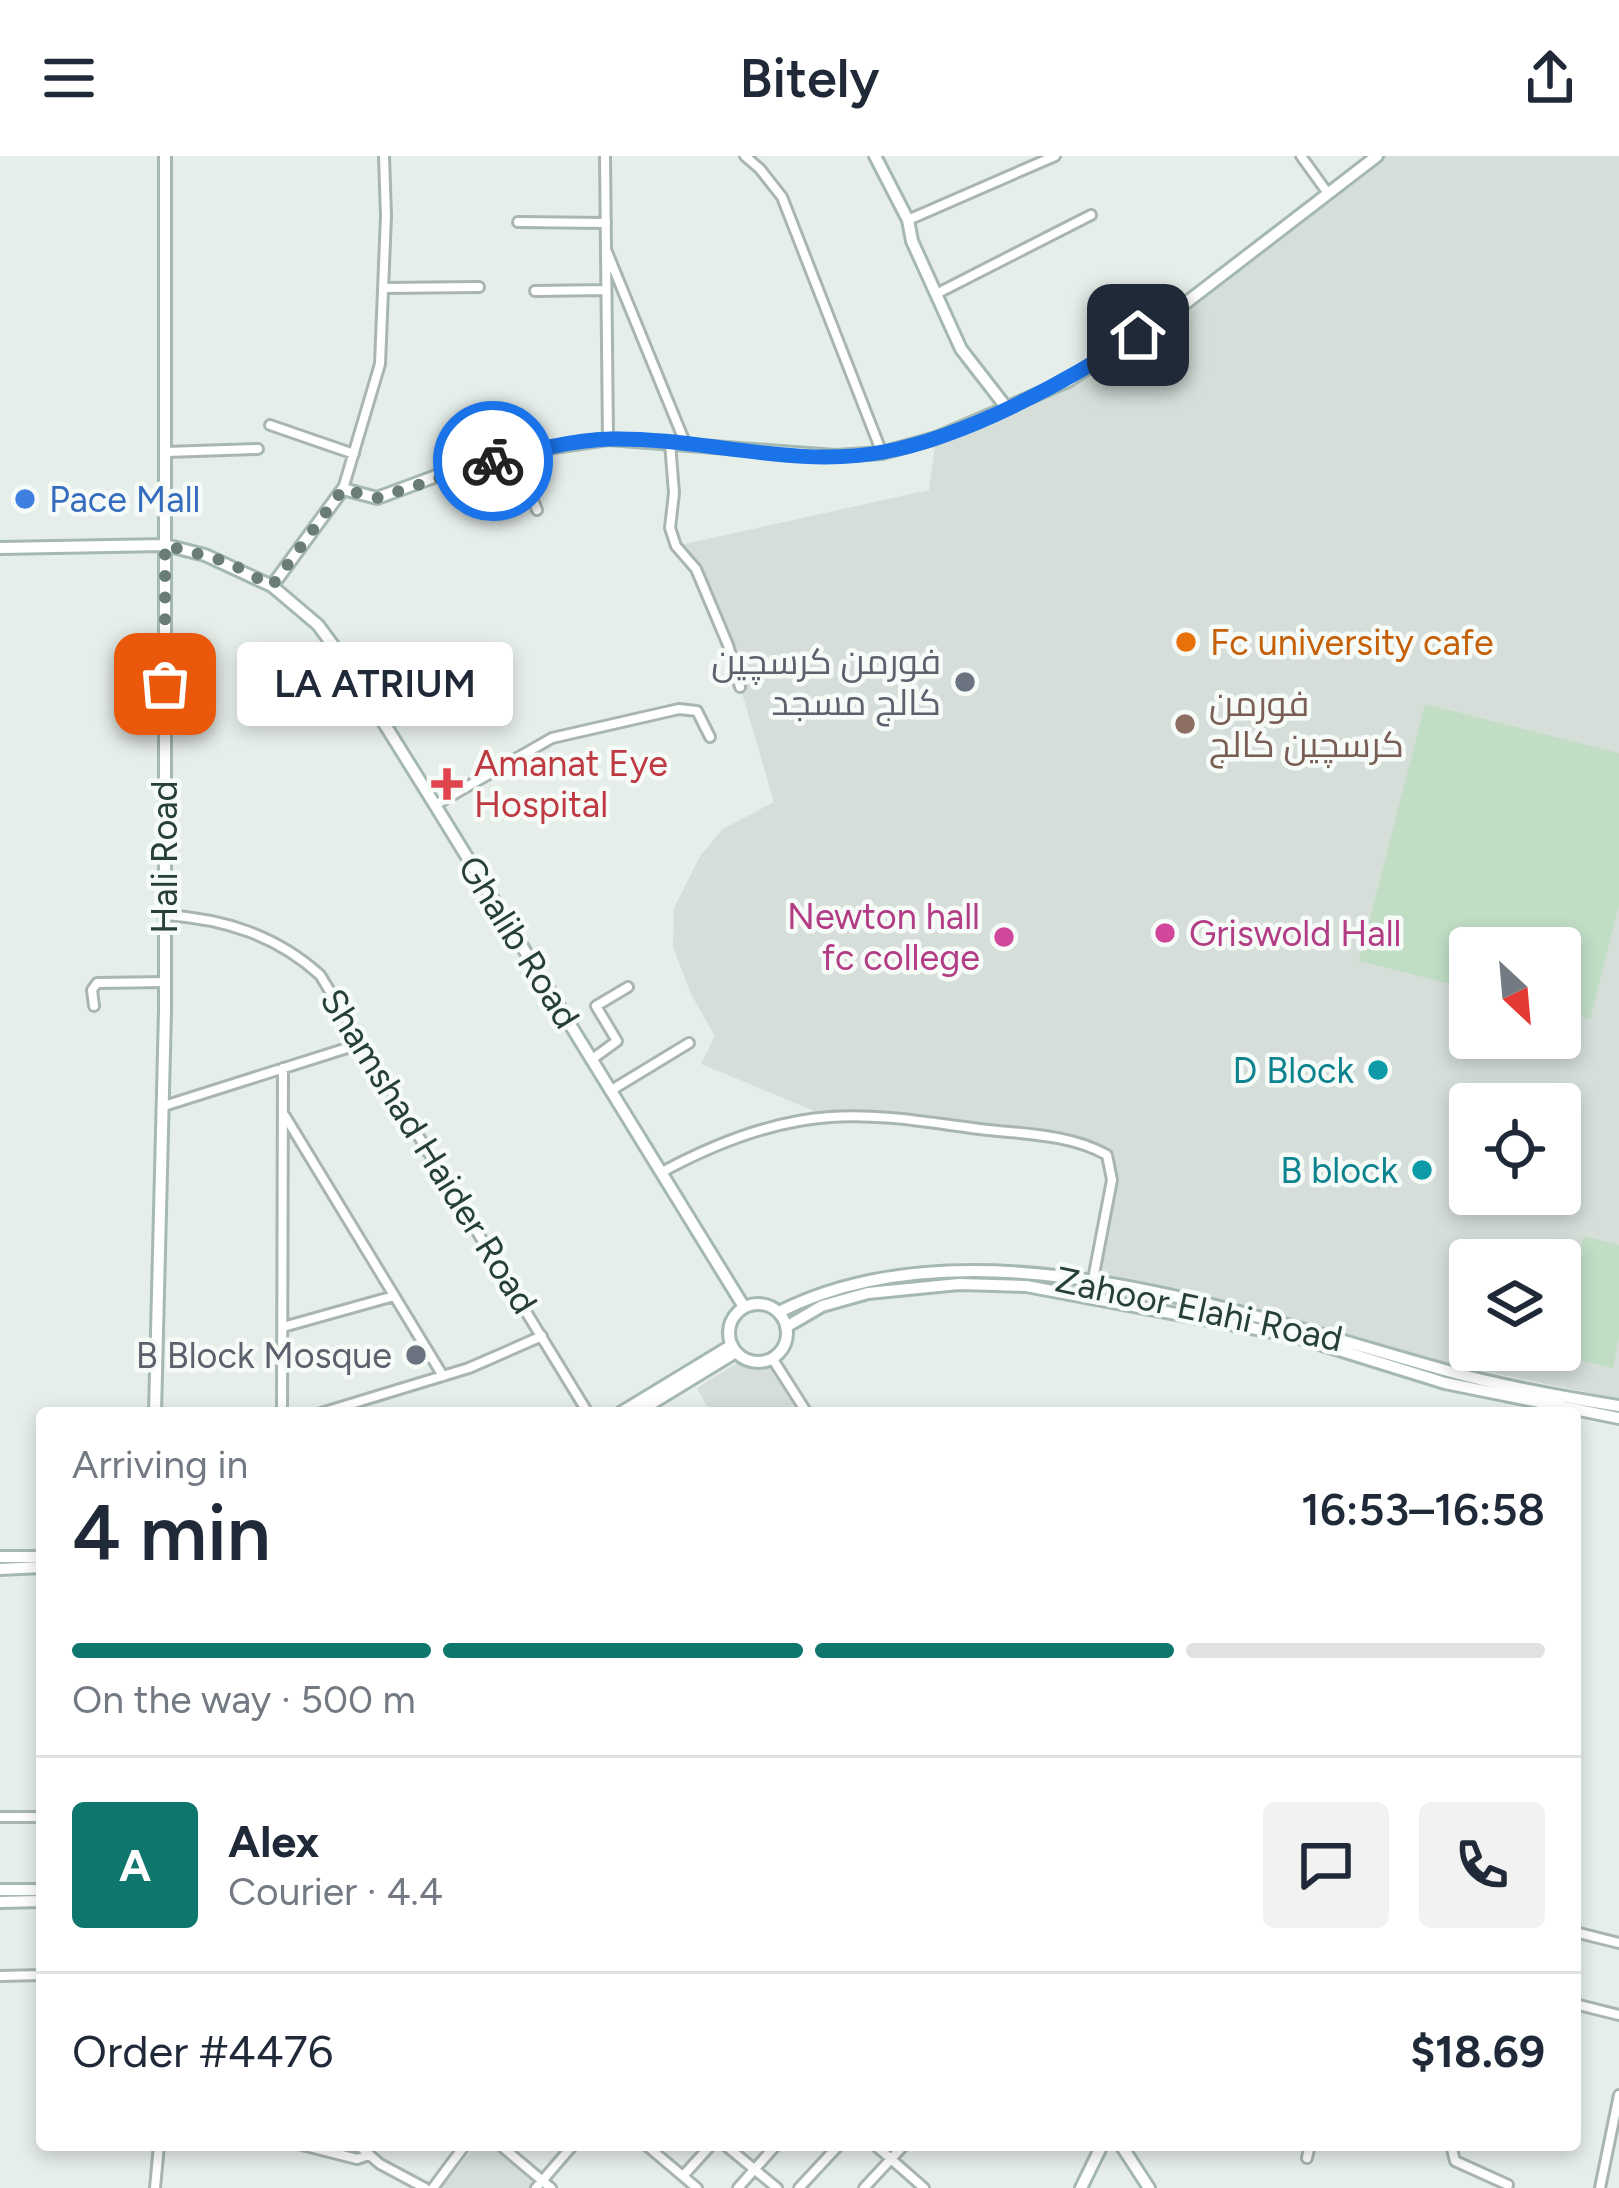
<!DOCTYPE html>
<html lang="en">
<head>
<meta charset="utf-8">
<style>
	body { margin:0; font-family:Figtree,Cairo,sans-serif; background:#f2f2f3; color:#1f2937; height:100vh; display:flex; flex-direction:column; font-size:45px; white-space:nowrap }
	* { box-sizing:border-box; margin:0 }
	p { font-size:39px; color:#747a83 }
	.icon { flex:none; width:66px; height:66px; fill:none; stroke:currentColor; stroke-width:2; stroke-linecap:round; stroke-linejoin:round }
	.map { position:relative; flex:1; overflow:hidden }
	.side { position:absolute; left:36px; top:1251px; width:1545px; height:744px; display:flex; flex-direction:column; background:#fff; border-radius:12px; box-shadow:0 6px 18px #0003 }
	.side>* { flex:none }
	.needle { width:78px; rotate:154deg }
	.controls { position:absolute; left:1449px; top:771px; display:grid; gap:24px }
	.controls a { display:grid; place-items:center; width:132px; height:132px; border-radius:12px; background:#fff; box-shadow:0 6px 18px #0003; font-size:60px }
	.pin { position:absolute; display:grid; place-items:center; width:102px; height:102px; color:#fff; margin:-51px; border-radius:24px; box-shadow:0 6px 18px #0006 }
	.courier { position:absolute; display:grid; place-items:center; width:120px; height:120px; margin:-60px; border:9px solid #1a73e8; border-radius:50%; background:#fff; color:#222; box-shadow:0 3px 15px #0007 }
	.bubble { position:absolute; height:84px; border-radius:12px; background:#fff; box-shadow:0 6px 18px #0003; font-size:39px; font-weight:600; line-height:84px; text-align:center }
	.overview em { font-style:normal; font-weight:600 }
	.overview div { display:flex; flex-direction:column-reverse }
	.overview { display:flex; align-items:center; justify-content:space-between; height:204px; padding:0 36px }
	h1 { font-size:78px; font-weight:600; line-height:90px }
	.bar { display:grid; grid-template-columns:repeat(4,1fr); gap:18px 12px; align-content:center; height:144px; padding:0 36px }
	.bar i { height:15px; border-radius:9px; background:#e0e1e3 }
	.bar .active { background:#0f766e }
	.bar p { grid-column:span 4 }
	.line { display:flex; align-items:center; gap:30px; padding:0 36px; border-top:3px solid #e0e1e3 }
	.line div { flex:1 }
	.round { display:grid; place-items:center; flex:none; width:126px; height:126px; border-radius:12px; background:#f2f2f3 }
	header { display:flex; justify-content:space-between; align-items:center; height:156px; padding:0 36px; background:#fff; font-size:54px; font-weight:600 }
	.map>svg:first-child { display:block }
</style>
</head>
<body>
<header><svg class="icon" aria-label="menu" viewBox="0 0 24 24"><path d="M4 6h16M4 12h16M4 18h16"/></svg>Bitely<svg class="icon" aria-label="share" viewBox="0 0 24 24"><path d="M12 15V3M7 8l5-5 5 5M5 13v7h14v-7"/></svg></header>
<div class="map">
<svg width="1619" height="2032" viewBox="0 0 1619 2032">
	<rect width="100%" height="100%" fill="#e6eeea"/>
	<path fill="#d5ded9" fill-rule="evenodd" d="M1377,0H1619V1243L1088,1133L1112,1024L1107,999L1054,982L829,961L701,908L715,880L691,838L673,791L674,752L700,700L723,673L774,646L728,489L696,413L676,390L929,334L936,282L1068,225L1174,156ZM1470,792H1560V882H1470ZM1470,948H1560V1038H1470ZM1470,1104H1560V1194H1470Z
		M740,1205L770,1210L798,1257H711L697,1232Z
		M476,1989H491L534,2024L529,2032H441Z"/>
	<path fill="#c1dec5" d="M1425,548L1619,597V749L1590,863L1560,856V792H1470V833L1359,805Z
		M1584,1080L1619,1089V1180L1613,1212L1557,1199Z"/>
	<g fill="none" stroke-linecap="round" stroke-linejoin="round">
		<defs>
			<path id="street" d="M605,0L608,283
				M745,0L760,13L782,41L882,297
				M1301,0L1327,36
				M908,64L1055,0
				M518,66L606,67
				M607,96L686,289
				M383,132L479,131
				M535,135L606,134
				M936,138L1091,59
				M270,269L354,298
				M670,287L674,337L670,372L676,390L696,413L728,489L740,531
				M166,296L258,293
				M515,299L537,354
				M343,333L380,208L386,60L384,0
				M276,560L349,511
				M435,649L552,582L679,553L697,555L710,581
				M166,759C224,763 276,779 320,819L588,1257
				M94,850L92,834L97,827L165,826
				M591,904L617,885L596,850L628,831
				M610,935L689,887
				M164,950L360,888
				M285,960L443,1220
				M662,1016C712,989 772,965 830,961C882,957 937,968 988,974C1027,978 1072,979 1107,999L1112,1024L1090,1139
				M283,1171L394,1140
				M772,1202L807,1257
				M282,1257L283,912
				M321,1257L469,1212L542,1180
				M0,1661H42
				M1575,1776L1619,1787
				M0,1820L42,1819
				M1575,1848L1619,1859
				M302,1989L357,2003L369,1999
				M358,1989L380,2008L425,2032
				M500,1989L551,2032
				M646,1989L697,2032
				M725,1989L777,2032
				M875,1989L924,2032
				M1451,1989L1455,2005L1508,2029
				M1307,2002L1310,1989
				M683,2020L711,1989
				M155,2032L159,1989
				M433,2032L465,1989
				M536,2032L573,1989
				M738,2032L776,1989
				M799,2032L839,1989
				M864,2032L904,1989
				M1600,2032L1619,1939"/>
			<path id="secondary" d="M875,0L908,64L912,85L961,193L1006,251
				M0,392L165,389L205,399L272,430L318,469L349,511L435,649L744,1151
				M272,430L343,333L377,342L439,319L528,295L608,283L835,300L882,297L936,282L1068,225L1174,156L1377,0
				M729 1177a29 29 0 1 1 58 0a29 29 0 1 1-58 0Z
				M779,1156C974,1057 1251,1161 1448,1215C1504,1231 1562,1241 1619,1250
				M786,1171L822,1150L868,1137L959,1128L1026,1130L1294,1180L1445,1227L1619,1262
				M155,1257L165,855V0
				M620,1257L732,1189
				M636,1257L736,1196
				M0,1401H42
				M0,1413L42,1411
				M0,1734H42
				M0,1746L42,1745
				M1121,1989L1149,2032
				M1081,2032L1102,1989"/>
		</defs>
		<use href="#street" stroke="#a9b6b0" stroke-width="14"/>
		<use href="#secondary" stroke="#a5b9b0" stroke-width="16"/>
		<use href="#street" stroke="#fff" stroke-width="8"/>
		<use href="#secondary" stroke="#fff" stroke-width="10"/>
	</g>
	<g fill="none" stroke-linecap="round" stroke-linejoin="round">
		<path stroke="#697d75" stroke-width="12" stroke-dasharray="0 21.6" d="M165,528V389L228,406L272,430L343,333L377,342L493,305"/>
		<path stroke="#1a73e8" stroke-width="15" d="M493,305C530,295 572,284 610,283C700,281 794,313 883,296C966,281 1068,225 1138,179"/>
	</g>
	<circle fill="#3f7fe0" stroke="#f7fbf8" stroke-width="4.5" cx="25" cy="343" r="12"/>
	<circle fill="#e8710a" stroke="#f7fbf8" stroke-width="4.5" cx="1186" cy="486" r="12"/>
	<g fill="#6b7280" stroke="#f7fbf8" stroke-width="4.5">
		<circle cx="965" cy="526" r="12"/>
		<circle cx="416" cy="1199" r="12"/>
	</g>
	<circle fill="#8d6e63" stroke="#f7fbf8" stroke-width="4.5" cx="1185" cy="568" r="12"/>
	<path fill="#e0444e" stroke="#f7fbf8" stroke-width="4.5" d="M441 610h12v12h12v12h-12v12h-12v-12h-12v-12h12z"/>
	<g fill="#d1479c" stroke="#f7fbf8" stroke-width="4.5">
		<circle cx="1165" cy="777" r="12"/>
		<circle cx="1004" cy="781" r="12"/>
	</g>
	<g fill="#0f9aa8" stroke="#f7fbf8" stroke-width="4.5">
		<circle cx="1378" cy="914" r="12"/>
		<circle cx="1422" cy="1014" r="12"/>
	</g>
	<g text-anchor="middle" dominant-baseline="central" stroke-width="9" stroke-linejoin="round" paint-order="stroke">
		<g font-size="36" fill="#366cbe" stroke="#f7fbf8" text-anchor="start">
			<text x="49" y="343">Pace Mall</text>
		</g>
		<g font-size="36" fill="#c56008" stroke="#f7fbf8" text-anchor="start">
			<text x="1210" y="486">Fc university cafe</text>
		</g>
		<g font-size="36" fill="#5b616d" stroke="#f7fbf8" text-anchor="end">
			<text x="941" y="505">فورمن کرسچین<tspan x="941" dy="41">کالج مسجد</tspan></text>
			<text x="392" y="1199">B Block Mosque</text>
		</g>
		<g font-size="36" fill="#785e54" stroke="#f7fbf8" text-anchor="start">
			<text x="1209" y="547">فورمن<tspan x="1209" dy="41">کرسچین کالج</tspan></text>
		</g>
		<g font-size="36" fill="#be3a42" stroke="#f7fbf8" text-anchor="start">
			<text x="474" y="607">Amanat Eye<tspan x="474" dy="41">Hospital</tspan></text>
		</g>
		<g font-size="36" fill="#264036" stroke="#f7fbf8">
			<text transform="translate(164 701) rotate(-90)">Hali Road</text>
			<text transform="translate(519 786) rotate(58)">Ghalib Road</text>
			<text transform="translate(429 995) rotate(58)">Shamshad Haider Road</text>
			<text transform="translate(1199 1153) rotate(12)">Zahoor Elahi Road</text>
		</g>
		<g font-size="36" fill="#b23c85" stroke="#f7fbf8" text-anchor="end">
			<text x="980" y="760">Newton hall<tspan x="980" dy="41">fc college</tspan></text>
			<text x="1189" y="777" text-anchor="start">Griswold Hall</text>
		</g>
		<g font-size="36" fill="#0d838f" stroke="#f7fbf8" text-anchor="end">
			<text x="1354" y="914">D Block</text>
			<text x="1398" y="1014">B block</text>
		</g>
	</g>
</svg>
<div class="controls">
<a><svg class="needle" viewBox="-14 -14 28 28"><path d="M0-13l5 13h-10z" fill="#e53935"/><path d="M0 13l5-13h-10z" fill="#747a83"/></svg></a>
<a><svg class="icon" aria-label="locate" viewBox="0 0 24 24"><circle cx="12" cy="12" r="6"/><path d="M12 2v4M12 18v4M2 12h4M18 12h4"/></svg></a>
<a><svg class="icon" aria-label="layers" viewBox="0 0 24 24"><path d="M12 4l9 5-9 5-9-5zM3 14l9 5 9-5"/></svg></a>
</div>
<div class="pin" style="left:165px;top:528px;background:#ea580c"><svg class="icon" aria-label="bag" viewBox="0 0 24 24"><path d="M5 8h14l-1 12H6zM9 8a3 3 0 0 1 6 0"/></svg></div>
<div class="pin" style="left:1138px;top:179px;background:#1f2937"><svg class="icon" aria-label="home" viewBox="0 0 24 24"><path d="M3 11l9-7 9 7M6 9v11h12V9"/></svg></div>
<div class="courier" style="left:493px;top:305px"><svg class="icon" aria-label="bike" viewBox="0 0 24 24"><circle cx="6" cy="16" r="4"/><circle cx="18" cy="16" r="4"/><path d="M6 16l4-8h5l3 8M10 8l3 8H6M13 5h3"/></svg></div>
<div class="bubble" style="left:237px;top:486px;width:276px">LA ATRIUM</div>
<section class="side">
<div class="overview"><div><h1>4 min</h1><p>Arriving in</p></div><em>16:53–16:58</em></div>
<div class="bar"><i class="active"></i><i class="active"></i><i class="active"></i><i></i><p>On the way · 500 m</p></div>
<div class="line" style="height:216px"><b class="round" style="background:#0f766e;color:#fff">A</b><div><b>Alex</b><p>Courier · 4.4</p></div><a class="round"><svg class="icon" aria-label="chat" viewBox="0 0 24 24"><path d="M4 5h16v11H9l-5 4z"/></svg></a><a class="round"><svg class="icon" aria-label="phone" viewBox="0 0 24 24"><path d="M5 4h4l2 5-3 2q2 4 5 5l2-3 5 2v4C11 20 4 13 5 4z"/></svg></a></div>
<div class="line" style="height:156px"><div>Order #4476</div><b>$18.69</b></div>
</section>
</div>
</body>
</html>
